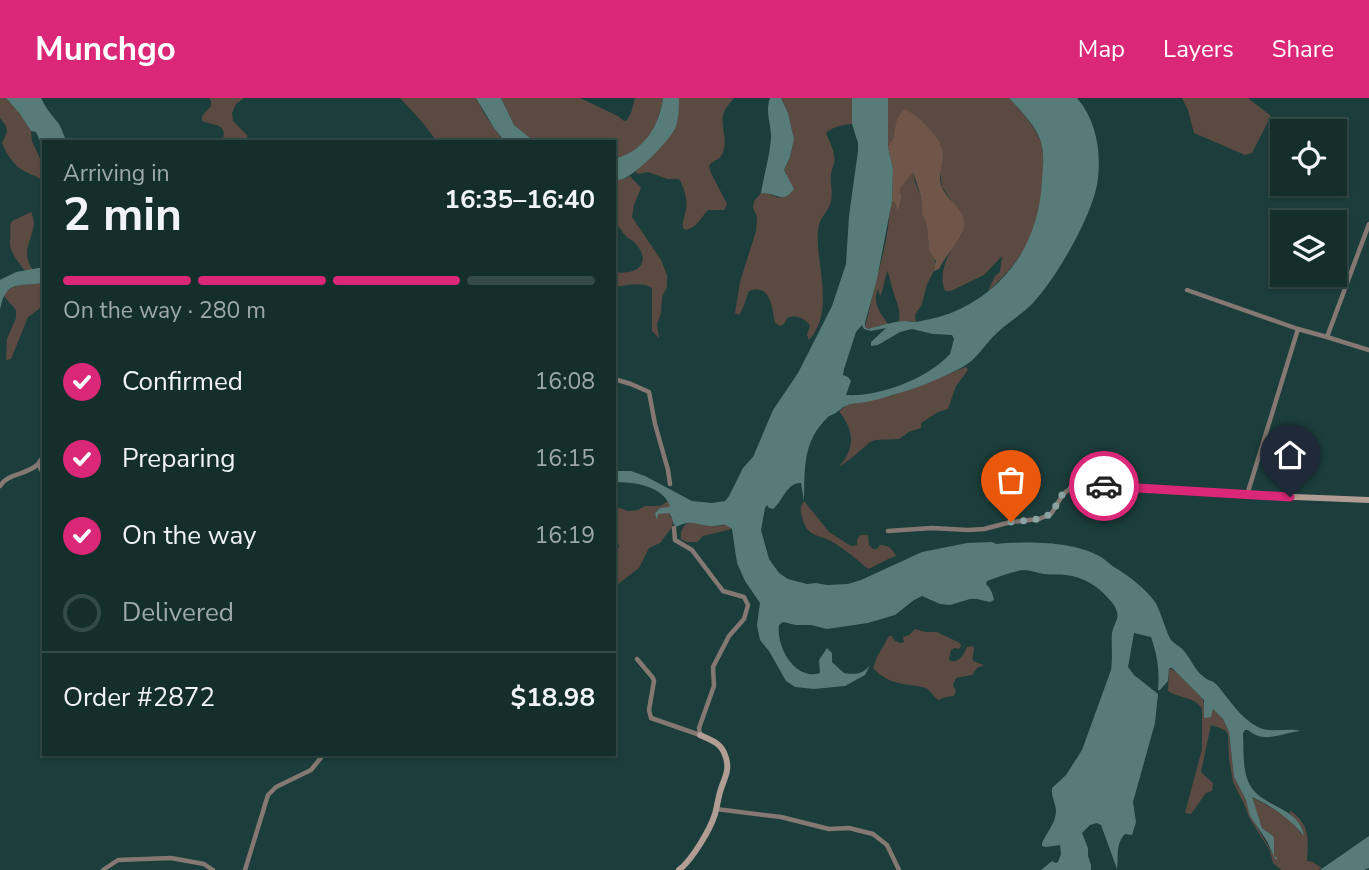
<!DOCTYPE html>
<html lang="en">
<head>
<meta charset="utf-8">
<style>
	body { margin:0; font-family:"Nunito Sans",sans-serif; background:#213a38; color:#f1f3f6; height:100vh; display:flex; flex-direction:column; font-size:26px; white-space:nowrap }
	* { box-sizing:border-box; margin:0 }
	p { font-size:23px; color:#9da8a9 }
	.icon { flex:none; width:38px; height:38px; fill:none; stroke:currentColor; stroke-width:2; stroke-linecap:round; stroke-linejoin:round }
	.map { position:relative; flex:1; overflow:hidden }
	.details { position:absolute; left:42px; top:42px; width:574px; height:616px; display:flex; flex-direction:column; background:#142e2c; border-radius:0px; box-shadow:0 2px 5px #0004,0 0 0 2px #334a48 }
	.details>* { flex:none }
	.buttons { position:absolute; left:1270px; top:21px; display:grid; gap:14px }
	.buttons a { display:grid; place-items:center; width:77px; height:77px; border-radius:0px; background:#142e2c; box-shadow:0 2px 5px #0004,0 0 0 2px #334a48; font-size:35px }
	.pin { position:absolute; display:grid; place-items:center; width:60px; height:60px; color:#fff; margin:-72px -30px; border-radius:50% 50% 50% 0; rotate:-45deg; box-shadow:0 0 7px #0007 }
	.pin .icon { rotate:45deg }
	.courier { position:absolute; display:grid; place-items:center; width:70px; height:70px; margin:-35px; border:5px solid #db2777; border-radius:50%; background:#fff; color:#222; box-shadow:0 2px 9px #0007 }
	.head em { font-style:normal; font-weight:700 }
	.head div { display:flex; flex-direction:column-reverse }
	.head { display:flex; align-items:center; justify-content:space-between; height:119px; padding:0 21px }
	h1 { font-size:46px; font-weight:700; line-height:52px }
	.bar { display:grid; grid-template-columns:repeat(4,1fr); gap:10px 7px; align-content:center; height:84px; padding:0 21px }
	.bar i { height:9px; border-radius:5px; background:#334a48 }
	.bar .active { background:#db2777 }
	.bar p { grid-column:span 4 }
	.line { display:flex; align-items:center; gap:18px; padding:0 21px; border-top:2px solid #334a48 }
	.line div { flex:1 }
	ol { padding:0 21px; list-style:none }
	li { display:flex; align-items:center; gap:21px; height:77px }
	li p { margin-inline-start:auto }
	li .icon { padding:7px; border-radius:50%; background:#db2777; color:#fff; stroke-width:4 }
	li:last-child { color:#9da8a9 }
	li i { width:38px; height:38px; border:4px solid #334a48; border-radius:50% }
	header { display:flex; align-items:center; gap:42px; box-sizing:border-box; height:98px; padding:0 35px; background:#db2777; color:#fff }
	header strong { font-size:33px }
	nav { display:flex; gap:38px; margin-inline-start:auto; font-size:24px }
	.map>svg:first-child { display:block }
</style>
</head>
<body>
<header>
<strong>Munchgo</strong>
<nav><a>Map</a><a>Layers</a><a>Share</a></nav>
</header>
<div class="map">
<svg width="1369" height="772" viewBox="0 0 1369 772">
	<rect width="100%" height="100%" fill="#1b3d3b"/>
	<path fill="#5b4a41" d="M0,0H6L20,16L31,33L32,43L44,69V85C38,77 32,78 24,73C14,68 6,55 2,45L7,34L6,28L0,20Z
		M209,0H244L236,6L232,15L233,23L247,37L248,44H222C229,25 214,28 202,23V18L211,8V3Z
		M400,0H476L485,17L501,40L496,44H437L424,26Z
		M501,0H580L618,18L624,23L627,22L631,15L635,0H663C658,30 646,53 614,61V44H535L514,27Z
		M679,0H734C731,4 726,9 724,14C719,27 730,44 721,58C717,63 712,63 709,68L711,75L727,106L724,112H708C701,119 698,129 686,132L683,130C682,122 685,119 686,111C688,102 684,89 679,81H667L648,74L638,76L635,74C660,48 679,41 679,0Z
		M781,0H852V26C843,27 834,28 826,35C830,45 836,55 834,66C833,70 831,73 831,76C830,85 833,94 831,103C829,114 819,119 818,132C815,166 836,212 809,242L807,237L810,228C805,220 796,216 787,220L784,226L780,228L775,225C772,210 771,185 749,193C745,202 745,208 739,217L735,215L740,184L756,133L757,119L753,110L754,103L761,95H766L780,100L787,77L784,72L790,59L794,41L788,15Z
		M888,0H1009C1021,13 1034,27 1041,44C1044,53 1043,65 1043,76C1042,126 1026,160 988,193L995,178L1000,174L1002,158L984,177L951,193H945C937,173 950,151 962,136L955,108L942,89L940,72L943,54L941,47L928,29L920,22L895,33L891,47L888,49Z
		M1182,0H1248L1271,18L1252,55L1245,57L1194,35L1188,12Z
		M913,73L915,84L921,98L922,116L927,128L929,151L934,159L936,167L934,173L927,186L922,206L915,217L916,224L906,223L892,225L899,223C901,209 895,202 892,189C890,183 890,178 887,173L882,194L880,198L878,191C872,206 880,214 888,226L868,231L865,229C866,224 868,219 869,213C876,179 889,143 890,108L892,103L895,105L898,111L902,97L900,96L899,90Z
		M630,78L641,90L634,107L632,119L661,162L667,177V189L662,199L661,215L657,226L659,240L652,233V190C642,183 626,188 614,189V174C637,178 653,165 635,145C633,142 628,141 626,138C621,133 620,129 614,124V82L624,81Z
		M31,114C42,135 16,149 33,172L25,173C19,165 11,156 10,146C10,139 11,134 10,127L12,123Z
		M44,185L43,208L28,219L11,261L6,262L7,241L16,220V212L3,197C13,185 29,186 44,185Z
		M966,269L968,272L956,288L948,311L938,314L921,325V330L909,334L899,341L875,342L870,344L853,359L839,369C856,349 854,333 839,313L847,307L893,297Z
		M668,403L671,406L669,411L658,412L655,414L656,417L661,414L669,415L673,423L672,429L660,445L649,450L639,470L614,489V452L619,450V447L614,444V408L628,413L638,412L645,408H660Z
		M804,403L829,434L851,448L857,447V442L860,437H868L869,447L873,451H877L880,447C888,447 892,450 896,458C886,461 878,467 868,471C857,461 844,451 831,443C815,435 807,439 802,419C800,412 800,409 804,403Z
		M693,423L713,428L726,427L732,431L703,438L697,444H687L681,441C680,433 683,425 693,423Z
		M915,531L926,534H937L960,545L961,548L959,551L955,550L951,552L949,561L951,563C959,565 964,556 967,549L973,548C976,553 971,557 973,563L984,567L977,570L972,577L956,580L953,587L956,593L954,598L946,599L938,602C934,599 931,593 926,590C921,588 914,588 909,587C894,585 883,581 873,570L877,559L889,538H892L895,543L901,545L904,544L903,539L909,537Z
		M1169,570L1175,573L1202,600L1204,606V618L1213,611L1223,621L1229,634L1234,679L1246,702L1253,722L1274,758L1273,738L1262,730L1251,699C1270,708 1290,719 1301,736L1303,734L1301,728L1289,715L1291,713C1311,729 1308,740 1307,763L1313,764L1322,770L1318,772H1281L1273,765L1270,753L1250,721L1244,706L1233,684L1229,660L1228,637L1226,633L1220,630L1211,627L1201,674L1213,685L1212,693L1206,695L1191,716L1185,715L1202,651V611C1195,598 1179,601 1168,593Z"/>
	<path fill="#705648" d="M904,11C917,16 942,39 943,55C943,66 938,76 941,87C946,103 967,111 964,129C962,141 944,159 939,171L934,173L936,163L929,152L927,128L922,116L921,98L913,74L900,90V96L902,97L898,113L895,105L892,103L893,71L888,49L893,41L897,21Z"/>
	<path fill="#577b78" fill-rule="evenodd" d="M6,0H41C45,8 49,14 55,21C61,27 63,36 67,44H44V51L36,34L31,33L20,16Z
		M476,0H501L514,27L535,44H505L494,30Z
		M663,0H679C679,9 679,20 676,28C672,41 637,75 625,80C621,82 619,82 614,82V61C644,53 659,29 663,0Z
		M770,0H781L788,15L794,41L790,59L784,72L794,91C783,107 776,94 761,95C764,76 770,58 771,39C771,25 765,14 770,0Z
		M852,0H888V49L893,71L892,103L877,181L865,225V229L868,231C879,228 892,224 904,223C908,223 911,224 915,224C924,223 943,218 951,215C1009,191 1040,141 1042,81C1043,70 1044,58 1042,48C1039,31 1021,13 1009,0H1077C1096,22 1101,52 1098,80C1095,114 1056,181 1032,206C1022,216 1010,223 999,233C986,244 977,262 961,270C939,281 916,291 892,297C884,300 875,302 866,304C860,305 851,305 846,308C842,309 840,312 837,314C833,317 832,316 828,319C802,344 805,370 804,403L801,385C787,384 783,403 773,411L769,410L767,407L765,410L761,432L769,461L779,475L788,481L807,486L816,485L827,487L848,486L861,482L922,454L967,445L992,444L996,446C1027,443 1074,443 1101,459C1106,462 1109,466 1114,469C1129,478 1145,490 1155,504C1161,513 1167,538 1172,543C1176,547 1181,549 1184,553C1191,561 1195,573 1204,579C1208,583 1213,582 1217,587C1230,602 1240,620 1258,629C1272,636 1287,629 1301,633C1281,635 1264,646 1248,632H1245L1243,635C1244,650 1242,668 1248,683C1258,710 1299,707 1304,738C1290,721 1272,708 1252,699L1262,730L1273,738L1274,741V758L1278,761H1275L1267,743L1250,718L1246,702L1234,679L1229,634L1223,621L1213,611L1211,619L1205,620L1204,618V602L1172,570H1169L1168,583L1160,592H1158C1160,573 1157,557 1151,539L1134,535L1128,569L1134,577L1158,596L1155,625L1133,704L1136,724L1132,737L1125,736C1115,747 1119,757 1117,771L1101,727L1097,725L1090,727L1082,735L1088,750V758L1091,767V772H1041L1052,763L1056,765L1058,764L1061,756L1060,747L1046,749L1042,748V745C1046,735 1056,725 1056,713C1056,705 1051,699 1052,690L1066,677L1082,652L1111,572C1113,559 1111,548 1112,535C1113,527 1119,522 1117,514C1116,509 1112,504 1108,500C1098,488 1083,479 1066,477C1059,476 1052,477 1044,476C1037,475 1031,472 1023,472C1010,474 999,479 987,483L986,486C991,490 993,497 994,502L990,504L977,501H970L950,507L940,506L922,498L914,502L895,517L868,525L827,531L811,527H796L783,524L779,527C776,549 795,583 820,575L819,562L827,550L832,555V564L844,575C856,577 863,576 870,567L865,577L845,588L814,591L795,589L786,583L769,553L760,542L757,527L760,505L745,483L737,465L732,431L726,427C721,426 717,428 713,428C697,428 692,420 676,429C672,425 673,419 669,415L658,416L657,422L655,415L660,410L669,409L670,408C662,387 633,384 614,384V373H631L645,378L692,403L712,405L725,403L729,398L743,370L753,359L773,312L798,275L832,208L846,166L849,118L858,53V45L852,26ZM862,227L864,231L871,233L886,230L871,244V248L878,247L900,234L912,231L933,236L952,237L954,241L950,256L947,259C924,282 878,299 846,297L851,283L848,279L843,277L844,271L856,234Z
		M44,169V185C18,189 6,181 0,212V182L16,174Z
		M1369,738V770L1364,772H1320Z"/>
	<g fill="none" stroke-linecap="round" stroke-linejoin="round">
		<path stroke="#857872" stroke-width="4.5" d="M1187,192L1298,231
			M1327,239L1369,252
			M614,281L631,286L649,294L655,326L668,372L670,386
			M38,366L44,377
			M0,388C8,375 26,377 37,367C39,365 42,360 44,357
			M888,433L932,430L968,432L984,431L1011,424L1039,421L1051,416C1063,399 1060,391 1084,387L1247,397L1298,231L1327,239L1369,126
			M637,561L653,580L654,583L649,612L651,620L700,637L699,630L714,588L713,569L729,538L744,521L748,507L744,499L723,493L692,452L675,442L674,430
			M716,711L781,719L829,731L849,730L873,736L887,747L899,772
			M103,772L118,762L171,760L204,766L213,772
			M245,772L268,697L276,689L311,672L324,656"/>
		<path stroke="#b19d93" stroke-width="6" d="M1247,397L1369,402
			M679,772C692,762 710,732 715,716C717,709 718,701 720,694C724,680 731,672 725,657C721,645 711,642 700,637"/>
	</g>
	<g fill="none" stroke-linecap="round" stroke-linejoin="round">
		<path stroke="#8ba3a1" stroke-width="7" stroke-dasharray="0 12.6" d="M1011,424L1039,421L1051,416C1055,411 1057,405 1060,400C1069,384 1088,387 1104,388"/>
		<path stroke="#db2777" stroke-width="9" d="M1104,388L1290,399"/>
	</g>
</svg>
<div class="buttons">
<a><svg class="icon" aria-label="locate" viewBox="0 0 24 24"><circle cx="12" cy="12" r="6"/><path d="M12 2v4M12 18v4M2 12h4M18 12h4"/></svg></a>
<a><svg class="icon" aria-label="layers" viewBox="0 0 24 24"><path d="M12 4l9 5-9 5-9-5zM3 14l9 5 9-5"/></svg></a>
</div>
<div class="pin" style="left:1011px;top:424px;background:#ea580c"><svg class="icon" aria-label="bag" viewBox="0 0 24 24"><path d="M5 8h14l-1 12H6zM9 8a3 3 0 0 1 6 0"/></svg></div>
<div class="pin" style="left:1290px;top:399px;background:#1f2937"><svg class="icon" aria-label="home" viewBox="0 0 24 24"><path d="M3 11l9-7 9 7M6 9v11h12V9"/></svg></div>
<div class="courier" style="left:1104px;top:388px"><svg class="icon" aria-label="car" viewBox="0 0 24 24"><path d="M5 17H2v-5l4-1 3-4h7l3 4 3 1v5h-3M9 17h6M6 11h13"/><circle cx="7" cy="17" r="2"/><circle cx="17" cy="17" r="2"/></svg></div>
<section class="details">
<div class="head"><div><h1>2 min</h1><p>Arriving in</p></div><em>16:35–16:40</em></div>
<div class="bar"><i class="active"></i><i class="active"></i><i class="active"></i><i></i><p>On the way · 280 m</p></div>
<ol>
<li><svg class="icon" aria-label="check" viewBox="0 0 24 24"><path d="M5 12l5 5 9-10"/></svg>Confirmed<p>16:08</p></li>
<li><svg class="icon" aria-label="check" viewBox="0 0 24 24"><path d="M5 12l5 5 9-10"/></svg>Preparing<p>16:15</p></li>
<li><svg class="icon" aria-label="check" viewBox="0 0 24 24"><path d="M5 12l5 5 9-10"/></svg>On the way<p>16:19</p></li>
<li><i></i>Delivered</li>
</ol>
<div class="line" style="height:91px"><div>Order #2872</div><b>$18.98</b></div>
</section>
</div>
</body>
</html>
